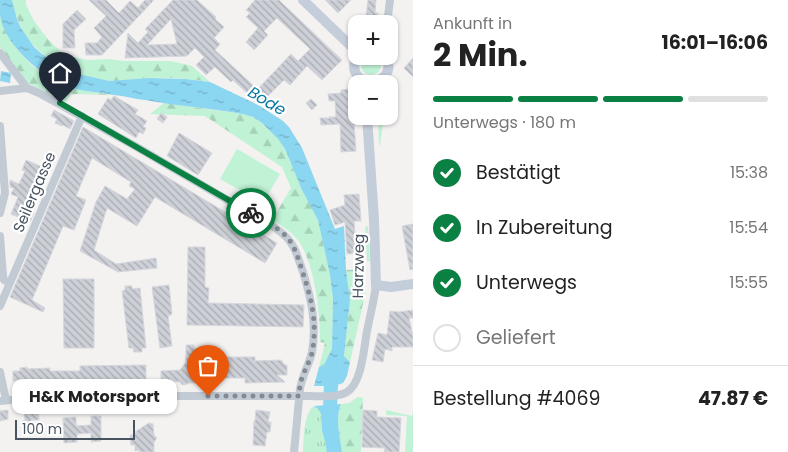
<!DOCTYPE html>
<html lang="de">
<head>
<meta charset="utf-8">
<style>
	body { margin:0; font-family:Poppins,sans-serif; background:#f6f6f6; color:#222; height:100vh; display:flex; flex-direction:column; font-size:19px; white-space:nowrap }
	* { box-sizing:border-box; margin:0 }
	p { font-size:16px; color:#767676 }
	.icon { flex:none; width:28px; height:28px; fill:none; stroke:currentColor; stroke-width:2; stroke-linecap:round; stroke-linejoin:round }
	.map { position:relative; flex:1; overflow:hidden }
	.details { display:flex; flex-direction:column; background:#fff; width:375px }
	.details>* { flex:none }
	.buttons { position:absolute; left:348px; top:15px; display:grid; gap:10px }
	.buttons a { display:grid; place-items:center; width:50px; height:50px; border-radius:10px; background:#fff; box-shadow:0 1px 4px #0004; font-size:25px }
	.scale { position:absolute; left:15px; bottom:12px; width:120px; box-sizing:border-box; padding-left:5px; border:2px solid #485360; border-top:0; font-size:14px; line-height:18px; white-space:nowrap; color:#485360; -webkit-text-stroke:4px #fff; paint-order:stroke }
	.pin { position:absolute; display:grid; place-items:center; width:42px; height:42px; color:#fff; margin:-51px -21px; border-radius:50% 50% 50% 0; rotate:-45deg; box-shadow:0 0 5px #0007 }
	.pin .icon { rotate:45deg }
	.courier { position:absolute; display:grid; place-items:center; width:50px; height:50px; margin:-25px; border:4px solid #0b8043; border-radius:50%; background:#fff; color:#222; box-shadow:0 1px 6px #0007 }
	.bubble { position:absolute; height:35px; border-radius:10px; background:#fff; box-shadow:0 1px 4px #0004; font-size:16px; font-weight:700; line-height:35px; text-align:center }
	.summary em { font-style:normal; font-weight:700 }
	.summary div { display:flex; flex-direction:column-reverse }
	.summary { display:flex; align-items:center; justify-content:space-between; height:85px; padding:0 20px }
	h1 { font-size:32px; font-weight:700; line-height:38px }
	.bar { display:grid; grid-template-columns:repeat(4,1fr); gap:8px 5px; align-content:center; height:60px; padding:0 20px }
	.bar i { height:6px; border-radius:4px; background:#e0e0e0 }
	.bar .active { background:#0b8043 }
	.bar p { grid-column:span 4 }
	.line { display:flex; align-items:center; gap:12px; padding:0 20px; border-top:1px solid #e0e0e0 }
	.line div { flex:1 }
	ol { padding:0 20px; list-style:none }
	li { display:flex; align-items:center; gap:15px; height:55px }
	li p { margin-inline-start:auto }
	li .icon { padding:5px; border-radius:50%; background:#0b8043; color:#fff; stroke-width:4 }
	li:last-child { color:#767676 }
	li i { width:28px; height:28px; border:2px solid #e0e0e0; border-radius:50% }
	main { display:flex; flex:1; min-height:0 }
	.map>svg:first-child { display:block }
</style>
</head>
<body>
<main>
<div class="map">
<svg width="413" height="452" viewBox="0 0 413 452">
	<defs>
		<pattern id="forest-firs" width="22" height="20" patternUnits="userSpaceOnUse" patternTransform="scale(1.25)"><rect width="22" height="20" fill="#c0f2d5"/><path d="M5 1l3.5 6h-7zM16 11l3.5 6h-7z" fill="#a6d1b9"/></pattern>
		<pattern id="park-tufts" width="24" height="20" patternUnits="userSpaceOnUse" patternTransform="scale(1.25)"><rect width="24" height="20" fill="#c0f2d5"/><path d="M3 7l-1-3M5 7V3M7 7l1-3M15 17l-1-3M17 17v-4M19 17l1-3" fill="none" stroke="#a6d1b9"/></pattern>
		<pattern id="water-ripples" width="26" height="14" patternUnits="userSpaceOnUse" patternTransform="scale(1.25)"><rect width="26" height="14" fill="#8bd6f0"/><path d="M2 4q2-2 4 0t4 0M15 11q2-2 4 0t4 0" fill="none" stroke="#74b0c6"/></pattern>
		<pattern id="building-back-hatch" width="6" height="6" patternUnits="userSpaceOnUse" patternTransform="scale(1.25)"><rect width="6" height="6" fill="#cdd0d6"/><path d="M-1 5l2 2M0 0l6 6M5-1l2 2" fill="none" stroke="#a8abb1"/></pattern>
	</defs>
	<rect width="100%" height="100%" fill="#f4f1f1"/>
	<path fill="#c0f2d5" d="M361 65a10 10 0 1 1 20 0a10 10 0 1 1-20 0Z
		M378,116H384L380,145H379Z
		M237,149L280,174L263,203L220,179Z
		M368,226L370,261H367L365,227Z
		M386,410L412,416L413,411V452H405L407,416L386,415Z"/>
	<path fill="url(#forest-firs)" d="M12,0H26V5L34,21L47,38L63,54L87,60L110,59L123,61H171L192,66L210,82C189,79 169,77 149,78C136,79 123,81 110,81C98,81 85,76 74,71C37,55 21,39 12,0Z
		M0,16C9,48 39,78 72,88C86,92 100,93 115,95L71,94L66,102L28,83L8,59L0,47Z
		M164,103L243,114L253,117L262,123L278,139L285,149L302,189L318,219L330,275L333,299L332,349L322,367H319L325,343L320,342C320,313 315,262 297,239C290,231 281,225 272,220L291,188L282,167L205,116L150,114Z
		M364,269L365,295L350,362L344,356L350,300L346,270Z
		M358,397L363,398L361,452H342C340,437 335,418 341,404L349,403Z"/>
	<path fill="url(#park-tufts)" d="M314,406L318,409L321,414L322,431L328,452H303C304,440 303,413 314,406Z"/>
	<path fill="url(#water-ripples)" d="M0,0H12L17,19L21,28L34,47L42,54L60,65L83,75L109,81L150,78L185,79L210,82L260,106L283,121L289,127L302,148L335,229L344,226L346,270L350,300L344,356L350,362L347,376L343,383L334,386H314L319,367L323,366L332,349L333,299L330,275L318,220L302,190L285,149L278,139L262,123L253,117L243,114C210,108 177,106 145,100C134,99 125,96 114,95C99,92 84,92 69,87C42,77 4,45 0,15C0,10 0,5 0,0Z
		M1,71L11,73L10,83L0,81Z
		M341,404C335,418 340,437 342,452H328L322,431L321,414L318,409L314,406Z"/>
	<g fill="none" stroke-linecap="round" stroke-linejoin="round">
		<path stroke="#8bd6f0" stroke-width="14" d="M333,368C329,396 329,425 334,452"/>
	</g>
	<path fill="url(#building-back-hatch)" stroke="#d5d7dd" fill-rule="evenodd" d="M89,0H106L119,13L130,1L138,8L145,0H154L102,55H86L85,43H97L102,37L94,28L106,16Z
		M173,0H197L216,17L215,19L224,27L214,38L220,44L215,50L256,88L251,94L249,92L248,94L233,80L231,82L215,67L206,75L196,65L204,57L195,48L187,56L125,58L128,33L138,43L148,32L145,29ZM171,19L177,44L147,45Z
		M255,0H279L342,60L322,80L307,66L290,85L284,80L263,101L254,93L291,54L298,61L310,49L277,18L264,31L268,35L254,50L246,42L258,28L246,17L250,13L246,10Z
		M325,0H351L338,13Z
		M368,0H376L375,13H378L377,24H365Z
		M77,10L86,19L74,30L75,48H63V24Z
		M413,58V77L404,68Z
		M348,89L349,93H352L356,151L341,152L340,124L321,125L320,118H328L329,119V117H336L335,101H329L328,94L341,93V90Z
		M114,96L138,110L135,114L147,121L143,127L146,128L143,134L139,132L136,138L98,114L108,98L111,100Z
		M311,99L317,105L312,110L306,103Z
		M54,110L74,121L70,129L63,125L62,126L55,123L57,119L51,116Z
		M161,113L167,117L163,123L157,119Z
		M83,127L277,243L265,263L155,197L137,226L107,208L94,250L116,264L156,258L157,268L118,272L80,251L96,202L105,186L127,199L135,189L129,186L131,182L92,158L76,196L86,200L74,230L63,226L32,300L45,308L43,312L10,297Z
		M179,133L212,153L198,175L167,156Z
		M26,160L44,168L26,210L34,213L30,222L11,214L18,197L11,194L14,188L10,187V180L19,184L25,171L22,170Z
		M359,194L361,221H354L355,233H360L361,253L347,254L345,222L335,225L330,210L345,205L344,195Z
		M413,224V269L410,270L402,226Z
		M188,247H205V287L209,288L208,303L304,305L303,327L187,325Z
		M63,279H94V348H64Z
		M169,285L172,314H171V315L168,316L172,346L160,348L152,287Z
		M125,286H132V289L140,288L146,348H142V352H134L133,348H129L122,291L125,290Z
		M413,310V318H409L413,336V347H392V351L385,349L383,362L372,360L378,333L387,335L390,311L399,312Z
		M186,345H194V349L213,348V357H255V361L281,360L285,365H287V375H277L285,382L245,383V378H210V379H208V383H188V384L182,385L180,382L161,380V371L180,370L186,362Z
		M146,365V381H151V387L17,388V381H13V371H20V368L27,367V369L50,368V371H80V366Z
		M38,407L39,420H31V429L23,430L22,421H25L24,408Z
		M8,410V419L0,421V411Z
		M256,410L270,412L268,422H271L270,432H267L265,446L253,445L254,421H255Z
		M363,410L377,411V417L401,418L399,452H384L385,448L362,447Z
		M91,416H101V441L91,442V433L77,434V442L64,443L63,418L76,417V426L91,425Z
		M149,423L153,424L154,435L157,438L154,442V452H139V450L135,451V445H131L130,435H135V432Z"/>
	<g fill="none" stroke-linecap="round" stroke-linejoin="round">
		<path stroke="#c2cbd3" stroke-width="8" d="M387,24L390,0
			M0,53L27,88
			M0,91L27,88L39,93L135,146L274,227C281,232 287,236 291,243C297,251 299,262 303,272C311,298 317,324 312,352C309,365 302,376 300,389L294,452
			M0,126L5,193L0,213
			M0,236L3,276L4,280L10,283
			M0,306L82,116
			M0,372L6,400
			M0,401L35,398L66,396H309C321,396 336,398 347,392C362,383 364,347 367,331C370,316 374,301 376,285"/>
		<path stroke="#c4cdda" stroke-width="10" d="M303,0L356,51
			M357,56C341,90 401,90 386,56
			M367,116L374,220L376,285L391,287L413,284"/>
	</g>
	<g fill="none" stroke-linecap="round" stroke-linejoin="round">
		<path stroke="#848a93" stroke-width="5" stroke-dasharray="0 9" d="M208,396H299C299,391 300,386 301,381C304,371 309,363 312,353C318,322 311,298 302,270C298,258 295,246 286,236C276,226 262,220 251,213"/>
		<path stroke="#0b8043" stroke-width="6" d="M60,103L251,213"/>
	</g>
	<g text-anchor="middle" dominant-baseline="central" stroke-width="4.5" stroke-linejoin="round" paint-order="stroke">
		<g font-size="15" fill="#485360" stroke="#fff">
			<text transform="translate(34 192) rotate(-67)">Seilergasse</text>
			<text transform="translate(358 266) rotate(-89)">Harzweg</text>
		</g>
		<g font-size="16" font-style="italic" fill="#087ba4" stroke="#fff">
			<text transform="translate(267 101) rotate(31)">Bode</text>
		</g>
	</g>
</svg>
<div class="buttons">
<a>+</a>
<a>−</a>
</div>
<div class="scale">100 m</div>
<div class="pin" style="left:208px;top:396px;background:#ea580c"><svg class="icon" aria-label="bag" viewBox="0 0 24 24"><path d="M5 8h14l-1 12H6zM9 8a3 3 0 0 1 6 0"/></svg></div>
<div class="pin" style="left:60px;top:103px;background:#1f2937"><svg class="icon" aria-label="home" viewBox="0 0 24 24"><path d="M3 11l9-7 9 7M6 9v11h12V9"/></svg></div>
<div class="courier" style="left:251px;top:213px"><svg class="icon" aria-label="bike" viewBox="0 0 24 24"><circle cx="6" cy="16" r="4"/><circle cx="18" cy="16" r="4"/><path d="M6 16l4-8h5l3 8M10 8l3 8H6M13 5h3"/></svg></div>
<div class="bubble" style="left:12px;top:379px;width:165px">H&amp;K Motorsport</div>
</div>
<section class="details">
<div class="summary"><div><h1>2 Min.</h1><p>Ankunft in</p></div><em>16:01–16:06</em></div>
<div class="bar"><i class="active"></i><i class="active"></i><i class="active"></i><i></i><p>Unterwegs · 180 m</p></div>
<ol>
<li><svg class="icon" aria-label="check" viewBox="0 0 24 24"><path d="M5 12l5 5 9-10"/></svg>Bestätigt<p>15:38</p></li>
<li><svg class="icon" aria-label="check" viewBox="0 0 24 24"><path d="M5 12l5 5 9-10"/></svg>In Zubereitung<p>15:54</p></li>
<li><svg class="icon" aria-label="check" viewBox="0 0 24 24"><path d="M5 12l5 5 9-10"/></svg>Unterwegs<p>15:55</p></li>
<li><i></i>Geliefert</li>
</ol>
<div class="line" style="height:65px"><div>Bestellung #4069</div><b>47.87 €</b></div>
</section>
</main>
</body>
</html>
